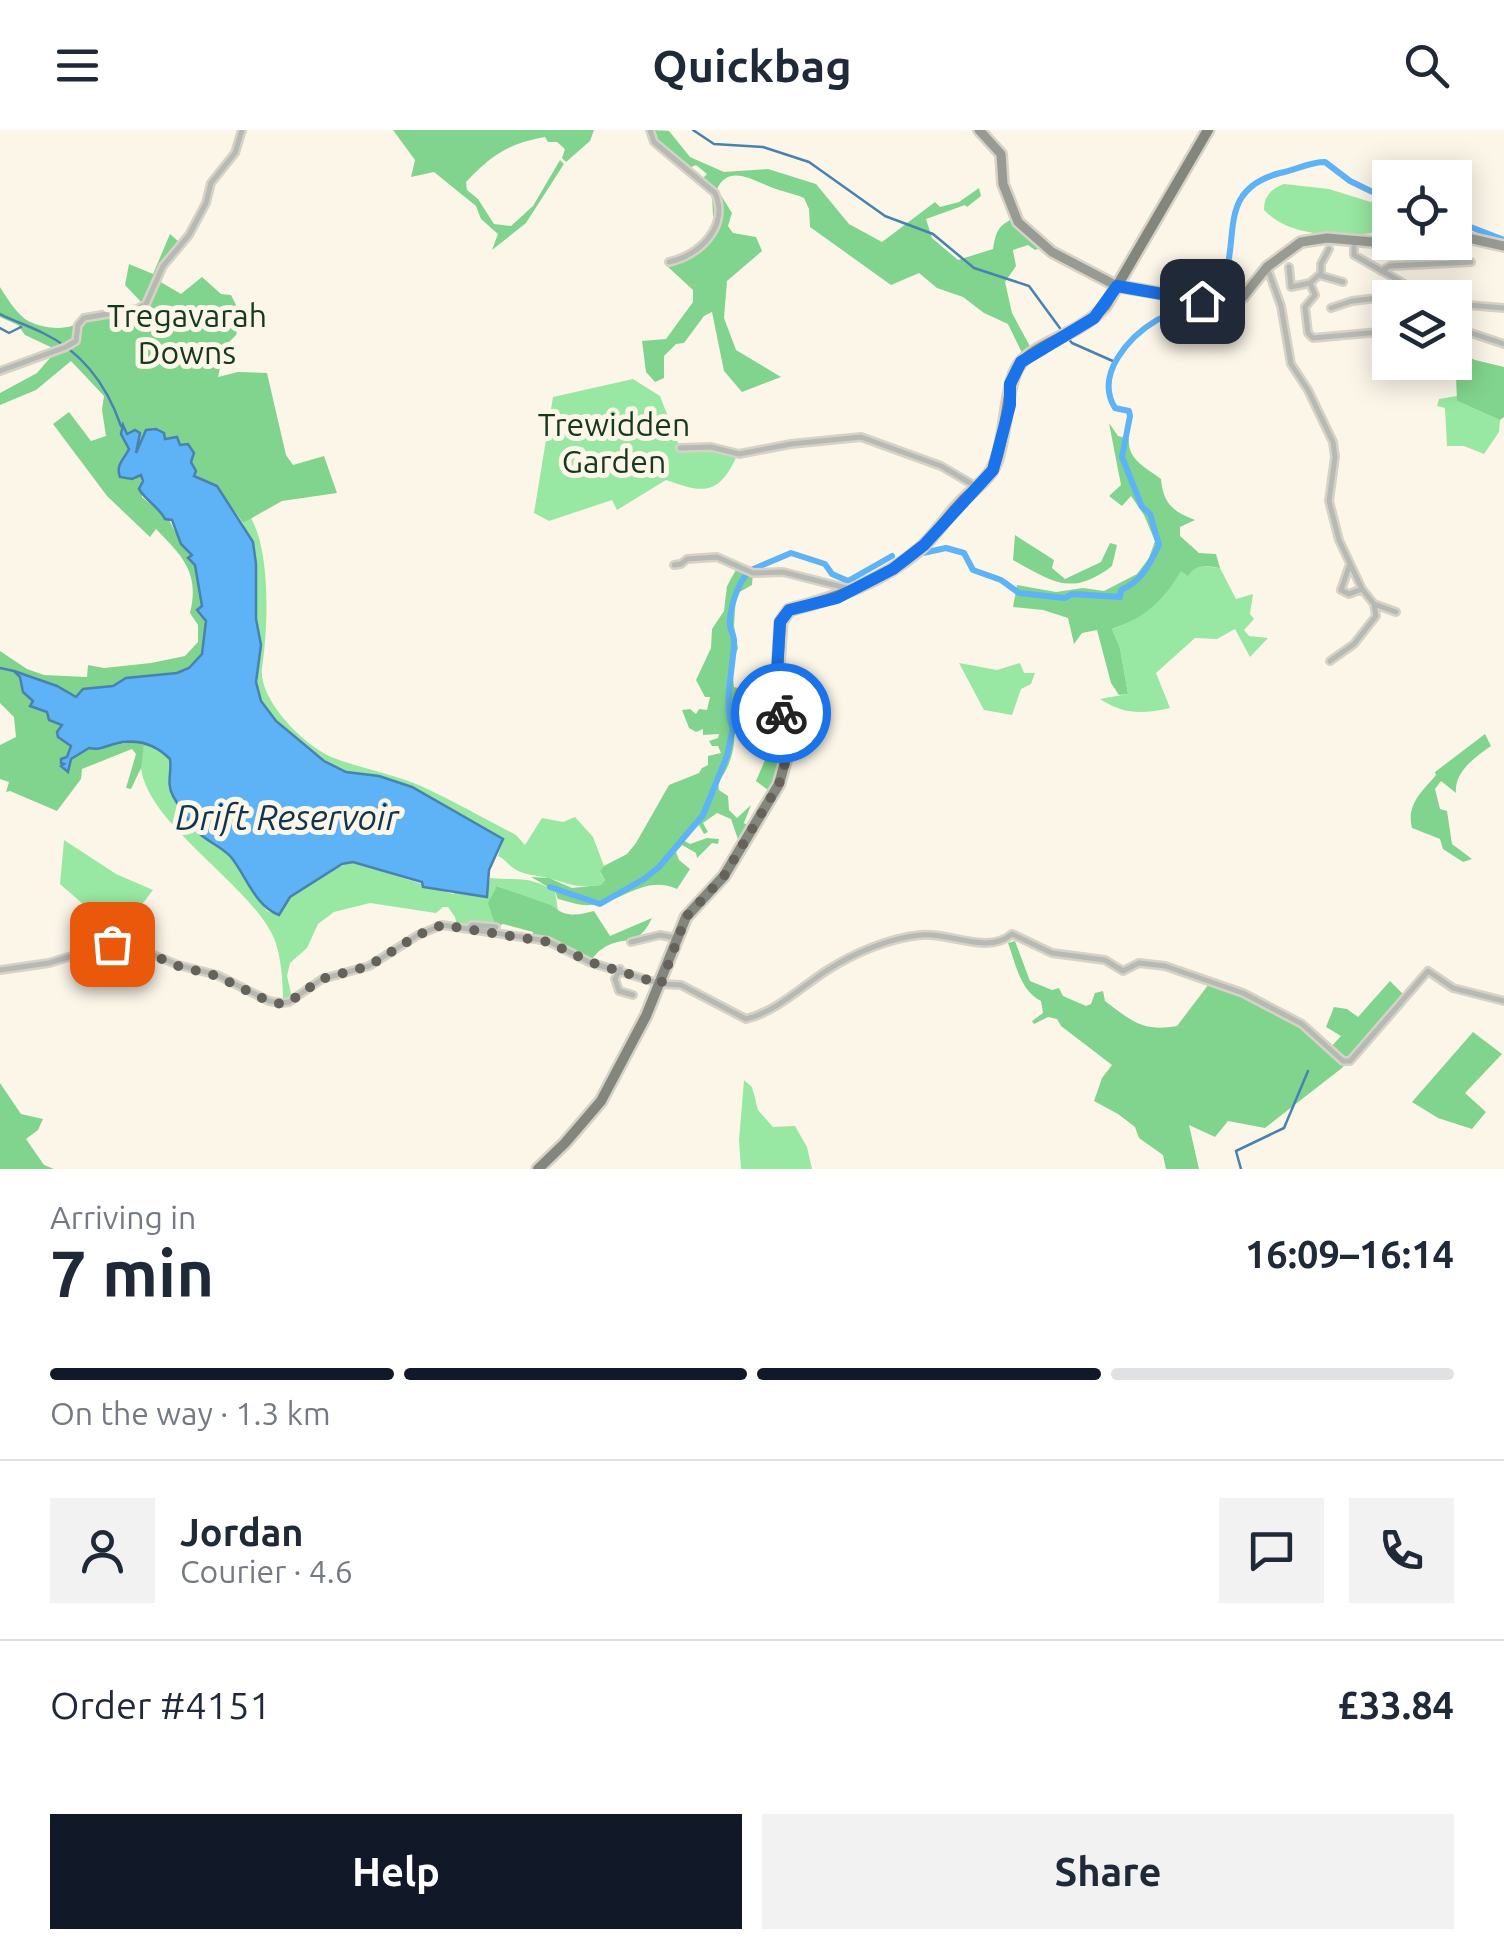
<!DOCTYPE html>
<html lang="en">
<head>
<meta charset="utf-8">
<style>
	body { margin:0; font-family:Ubuntu,sans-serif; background:#f2f2f3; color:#1f2937; height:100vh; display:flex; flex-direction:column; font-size:38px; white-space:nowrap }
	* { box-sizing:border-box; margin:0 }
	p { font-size:32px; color:#747a83 }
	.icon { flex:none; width:55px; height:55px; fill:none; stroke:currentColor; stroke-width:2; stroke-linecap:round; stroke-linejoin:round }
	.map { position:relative; height:1039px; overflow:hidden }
	.panel { display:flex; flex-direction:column; background:#fff; flex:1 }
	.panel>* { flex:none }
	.controls { position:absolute; left:1372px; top:30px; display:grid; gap:20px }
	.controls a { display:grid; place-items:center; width:100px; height:100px; border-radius:0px; background:#fff; box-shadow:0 5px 25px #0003; font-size:50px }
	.pin { position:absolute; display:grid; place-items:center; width:85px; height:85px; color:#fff; margin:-42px; border-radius:20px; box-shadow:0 5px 15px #0006 }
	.courier { position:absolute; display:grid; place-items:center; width:100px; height:100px; margin:-50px; border:8px solid #1a73e8; border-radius:50%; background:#fff; color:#222; box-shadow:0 2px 12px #0007 }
	.overview em { font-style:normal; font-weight:700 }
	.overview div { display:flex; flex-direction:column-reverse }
	.overview { display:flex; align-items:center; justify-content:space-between; height:170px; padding:0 50px }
	h1 { font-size:65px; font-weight:700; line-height:75px }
	.bar { display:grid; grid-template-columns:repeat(4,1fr); gap:15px 10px; align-content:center; height:120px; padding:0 50px }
	.bar i { height:12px; border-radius:8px; background:#e0e1e3 }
	.bar .selected { background:#111827 }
	.bar p { grid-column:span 4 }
	.line { display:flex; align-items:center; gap:25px; padding:0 50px; border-top:2px solid #e0e1e3 }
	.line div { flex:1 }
	.round { display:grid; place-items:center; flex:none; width:105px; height:105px; border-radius:0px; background:#f2f2f3 }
	.button { display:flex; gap:20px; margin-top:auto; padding:20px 50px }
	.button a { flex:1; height:115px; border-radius:0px; background:#111827; color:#fff; font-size:40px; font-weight:700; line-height:115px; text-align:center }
	.button a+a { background:#f2f2f3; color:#1f2937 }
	header { display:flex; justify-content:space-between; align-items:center; height:130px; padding:0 50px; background:#fff; font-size:45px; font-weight:700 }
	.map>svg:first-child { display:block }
</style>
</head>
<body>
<header><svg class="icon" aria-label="menu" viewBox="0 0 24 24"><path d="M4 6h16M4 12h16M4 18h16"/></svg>Quickbag<svg class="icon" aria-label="search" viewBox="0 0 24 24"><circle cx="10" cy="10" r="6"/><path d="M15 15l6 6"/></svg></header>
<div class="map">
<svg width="1504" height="1039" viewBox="0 0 1504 1039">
	<rect width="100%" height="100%" fill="#fcf6e9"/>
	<path fill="#98e7a3" d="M1284,54L1329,59L1374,73L1385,94L1384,102C1345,106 1293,110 1264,80C1264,66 1271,59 1284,54Z
		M633,249L660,266L680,318H716L736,328C718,366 702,363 666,350L617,380L612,370L549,391L534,383L553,267Z
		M1457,266V271L1500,290L1499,302L1484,324L1464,316H1447L1445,278L1437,276L1439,269Z
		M251,388C271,424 268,498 262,538C258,570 306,618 334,628C363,639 393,644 421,656C454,671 485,689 516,705L525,715L542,688L563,692L575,687L593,707L604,736L600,743L605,750L601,755C574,758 575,755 551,749C539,745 529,746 518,741C509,737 507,730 498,726L503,709L412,657L379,646L346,642L324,631L276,592L261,571L256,552L261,515L256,489V434L243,393Z
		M1202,436L1220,438L1236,469L1253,464L1250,484L1254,489L1244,500L1249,506L1268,508L1250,527L1235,499L1217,509L1195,508L1156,543L1170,578C1143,584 1124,585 1100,569L1128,564L1120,518L1112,499C1141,490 1166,467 1181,440Z
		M959,533L997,540L1020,533L1024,543H1035L1031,554L1021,559L1012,585L984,580Z
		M152,614L170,629L171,663L191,693L201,706L216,713L229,725L267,781L279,785L290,767L330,740L353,732L453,764L457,761L486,767L490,748C518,751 527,745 555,761L558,781L498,756L496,797L457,795L455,787L448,777H443L436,783L370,773L334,782L318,794L307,818L290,833L287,846L292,868L283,870C283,852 281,825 274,808C250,754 148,695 141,638C140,631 143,622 144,615Z
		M64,710L116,744L153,760L130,790L107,795L60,754Z
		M744,950L752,957L758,980L773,997L795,996L807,1017L812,1039H741L739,1010Z"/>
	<path fill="#80d48d" d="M393,0H594L590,11L566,32L562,28L565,19L557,12H548L545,7C507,14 492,25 466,52L467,60L478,69L494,94L511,96L533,76L560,30L564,34L526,93L492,120L498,104L481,89L476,76L434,42L411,47L415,30Z
		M654,0L669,1L690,27L724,42L768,39L816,54L849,94L882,112L935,72L940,77L959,72L979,58L981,66L967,77L965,75L926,89L932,108L958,130L993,119C996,101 998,95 1015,88L1043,117L1035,120L1028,115L1013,120L1016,136L1005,152L1012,183L1032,220L1023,225L1008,194L984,183L963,167L937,158L919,143L891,155L810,97L809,79L804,68C793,63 783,62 773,58C754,51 729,33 717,59L732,83L728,96L733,103L756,107L762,121L727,151L724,188L736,220L781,247L742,262L724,241L712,182L704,186L684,213L676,214L664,226V248L655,252L646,242L642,211L666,209L693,172V160L667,136C695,128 710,118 718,90L713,86L712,64L698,53L707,44L696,35L689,38L654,6Z
		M170,104L179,112L161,134L142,173L125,155L129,134L153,144Z
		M202,147L221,164L231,165L242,187L236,205L225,216L218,247L238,242L267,243L286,325L293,335L324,326L337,363L282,371L243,393L217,356L141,345L142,367L169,390L181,413L194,427L209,517L190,538L177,543L40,577L89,618L137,612L144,615L141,638L131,659L126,658L136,624L132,619L82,639L81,649L57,681L10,661L6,662L9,652L0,649V615L16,607L14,587L0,573V521L27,539L44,545L87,547L88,535L104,538L151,533L185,526L198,512V495L190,483C200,442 182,426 156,399L150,407L107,366L53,294L69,282L91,311L106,306L102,280L104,266L71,231L36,260L0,275V263L37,243L57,220L25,205L18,195L0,187V157C7,168 14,180 25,189C40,199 72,203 84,188C114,183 149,184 159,151L181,164Z
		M1455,220L1475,230L1504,237V287L1500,290L1457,271Z
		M1109,293L1118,306L1129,309C1127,329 1146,338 1161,349C1163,373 1173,382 1195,390L1180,397V406L1199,423L1216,424L1220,438C1207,436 1196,433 1188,446L1181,441C1164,470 1145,488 1112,499L1120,518L1128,564L1119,565L1111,553L1097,500L1082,503L1074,514L1068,488L1043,480L1013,477L1017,455L1056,462L1083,458L1104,461L1137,444L1149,428L1155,411L1144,385L1131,366L1122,376L1109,366L1121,355Z
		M1015,405L1054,430L1052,438L1065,449L1101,432L1110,413L1117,415L1112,436C1072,467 1053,452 1013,430Z
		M737,438L753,443L752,455L736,464L734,496L738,518L732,535L734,557L742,559L746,566L767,575L773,569C788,611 784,620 772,663L756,651L768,623L753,617L751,610L739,602L770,609C770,596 756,578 744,572L732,575C730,585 733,589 734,598C736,617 730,638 718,652L719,660L728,666L729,680L737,688L751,675L744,693L752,699L741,718L731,689L717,683L703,693L708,702L704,704L699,695L683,710L690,714L707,708L719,709L718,714L712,713L697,728L696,723L682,715L676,722L679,730L690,739L677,759C644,744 622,773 590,775C580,776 567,771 558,769L555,761L531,747L549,748L572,758L601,755L605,750L600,742L604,736L627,724L636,713L669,655L699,643L702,638L708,635V626L721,623L718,616H712L709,611L718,608L719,604L703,605V599L696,602L689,598L682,580L690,579L696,584L699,579L707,580L710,567H705L696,550L711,518L712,499L724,481L727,456Z
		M1485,604L1491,616C1475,627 1454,642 1456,663L1441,651L1435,659L1440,679L1447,681L1452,714L1472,729L1463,732L1443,719L1440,709L1412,698C1406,674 1422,662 1436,645L1435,642Z
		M497,756L553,776C565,788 579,785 594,781L610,806L652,788C637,820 623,804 602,819C597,822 594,827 589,832L548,811L534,810L533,802L503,794L496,797L488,773Z
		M1015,811L1030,851L1052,860L1059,858L1063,866L1086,876L1091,874L1095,863L1103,861L1105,871C1132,891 1142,902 1177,896L1212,850C1255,867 1294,887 1329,919L1341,906L1326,897L1334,877L1347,879L1358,887L1390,851L1404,865L1342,938L1265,998L1228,991L1215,1007L1189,995L1199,1039H1166L1163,1025L1139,1008L1135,997L1118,984L1094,971L1102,948L1112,935L1061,896L1057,889L1048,887L1034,894L1032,891L1043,883L1041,871C1020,860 1016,835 1008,813Z
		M1473,902L1502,924L1465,963L1486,982L1472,999L1438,988L1412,972Z
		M0,953L21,984L43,989L38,1000L26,1009L44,1035L54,1039H0Z"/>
	<path fill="#5eb2f6" stroke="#4882b0" stroke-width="2.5" d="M123,295L127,304L135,300L140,303L136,323L146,300L156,299L164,303L165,309L177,307L180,315L188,314L194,323L191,332L196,341L194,346L217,356L253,412L256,434V489L261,515L256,552L261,571L276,591L324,631L346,642L379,646L412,657L503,709L489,740L487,767L423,757L422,752L353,732L342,734L290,767L279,785C255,776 247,747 231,727C222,717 210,713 200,704C191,695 180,678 173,666C166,653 172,643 170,629C155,614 136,608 114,614C103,617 100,620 89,618L71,629L68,642L61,636L64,634L61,633V629L67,627L71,616L58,607L57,602L62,595L49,590L47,582L30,576L33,571L23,562L20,547L14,541L57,556L76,567L83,559L113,556L126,548L177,543L189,538L202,524L206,491L197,480L202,476L195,435L188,428L192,425L181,414L172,390L165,389C159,377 146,371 139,359L143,351L141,345L132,349L120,347C115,335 125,328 129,319L121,304Z"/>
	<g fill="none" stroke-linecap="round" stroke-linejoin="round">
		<path stroke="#4882b0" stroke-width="2.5" d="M693,0L714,14L763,17L809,32L885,86L933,104L974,138L1029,156L1062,201
			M0,184C14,191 29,196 43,203C83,222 107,256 121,296
			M0,198L9,203L21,197
			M1067,207L1072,213L1115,232
			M0,538L14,541
			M1241,1039L1236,1021L1284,998L1308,941"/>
		<path stroke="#5eb2f6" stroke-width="6" d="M1455,91L1504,110
			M923,423L946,418L964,423L973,440L1001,450L1019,463L1065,468L1072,464L1120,467L1121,460C1142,451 1149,435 1159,415L1150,384L1142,377L1122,327L1130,286L1129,281L1115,278C1094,244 1130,206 1157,190C1169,183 1176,190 1187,187C1197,184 1210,170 1216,162C1247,119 1209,62 1280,43C1296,40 1309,32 1325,32L1350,51L1385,68L1390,77
			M751,440L791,423L825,434L832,444L848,451L892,426
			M550,757L600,774L644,749L659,737L703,685L727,626L733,598C722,576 734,537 734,511C734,506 731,501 730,496C729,480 737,454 748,443"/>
		<defs>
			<path id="minor" d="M650,0L654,12L715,63C730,96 699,126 669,132
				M1354,111V125L1429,168
				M1267,137L1281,176L1291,234L1308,260L1333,312L1335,327L1329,371L1339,410L1362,459L1374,474L1396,482
				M1289,137L1291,157L1310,153L1319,145L1343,152
				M1381,141L1390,136L1471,132
				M1321,145V134L1329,119
				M1310,153L1315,165L1305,177L1308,203L1313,208L1390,201
				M1455,174L1504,178
				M1331,178L1352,171L1395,166L1402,153
				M1455,190L1468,202L1504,214
				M0,241L66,217L76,211L78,195L84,188L137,179L146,174L163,136L189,105L206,73L211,53L235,23L242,0
				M680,318L711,317L739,324L791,314L861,307L941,336L977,357
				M1350,434L1341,460L1349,464L1362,459
				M674,435L681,434L687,429L717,427L753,443L783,442L846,458
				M1330,531L1354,514L1376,486L1374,474
				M468,799L472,795L496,797
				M631,812L660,805L676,808
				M620,839L615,849L619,861L633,865
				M0,840L49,833L120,811L178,835L217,845L269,871L281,873L289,872L322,849L369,836L418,805L442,795L548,811L589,832L661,854L681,855L746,889C777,881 800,858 826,841C854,823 889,808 921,805C950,802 988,825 1012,804L1052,823L1105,830L1123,841L1139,833L1165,836L1243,863L1302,894L1343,931H1350L1428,841L1453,858L1504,871"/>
			<path id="secondary" d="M979,0L1001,24L1003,54L1018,92L1052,122L1117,156L1231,175L1243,167L1267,137L1301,112L1327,108L1419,116L1426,112
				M1455,105L1504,116"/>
			<path id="primary" d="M538,1039L565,1013L601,971L646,886L686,787L724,746L779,654L787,625L786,597L776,571L781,492L789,480C836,468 883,451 920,419C936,405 946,387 961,372C973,359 990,349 996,332C1006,307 1006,253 1019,235C1036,212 1081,205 1106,175L1208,0"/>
		</defs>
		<use href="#minor" stroke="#d7d2c6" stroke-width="10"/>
		<use href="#secondary" stroke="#d7d2c6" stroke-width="14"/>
		<use href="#primary" stroke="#d7d2c6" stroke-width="15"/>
		<use href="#minor" stroke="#b7b9b4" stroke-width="5"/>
		<use href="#secondary" stroke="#989b93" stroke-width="9"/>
		<use href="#primary" stroke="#82867c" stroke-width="10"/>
	</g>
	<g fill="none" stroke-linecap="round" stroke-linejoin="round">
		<path stroke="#65625b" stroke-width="10" stroke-dasharray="0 18" d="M112,814L120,811L178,836L217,846L268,871L281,874L289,872L322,849L369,836L418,805L442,795L548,812L590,832L661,854L686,787L724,746L779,654L787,626L786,598L781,583"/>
		<path stroke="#1a73e8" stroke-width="12" d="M781,583L776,560L780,492L789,480L837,468L893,439L924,415L993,340L1010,275V254L1021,232L1094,188L1117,156L1202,171"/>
	</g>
	<g text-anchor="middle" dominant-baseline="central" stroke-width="10" stroke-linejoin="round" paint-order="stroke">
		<g font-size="32" fill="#16381c" stroke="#fcf6e9">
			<text x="187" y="185">Tregavarah<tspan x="187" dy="37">Downs</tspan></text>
			<text x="614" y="294">Trewidden<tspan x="614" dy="37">Garden</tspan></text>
		</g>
		<g font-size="35" font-style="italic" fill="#10334e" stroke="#fcf6e9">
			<text x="287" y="687">Drift Reservoir</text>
		</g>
	</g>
</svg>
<div class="controls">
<a><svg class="icon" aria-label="locate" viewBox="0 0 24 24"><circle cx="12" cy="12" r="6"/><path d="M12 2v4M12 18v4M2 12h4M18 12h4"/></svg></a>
<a><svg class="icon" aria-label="layers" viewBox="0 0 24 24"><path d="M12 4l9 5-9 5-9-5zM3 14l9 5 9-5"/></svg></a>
</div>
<div class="pin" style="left:112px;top:814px;background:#ea580c"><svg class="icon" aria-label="bag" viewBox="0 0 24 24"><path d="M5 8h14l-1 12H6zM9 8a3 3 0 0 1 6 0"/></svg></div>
<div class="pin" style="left:1202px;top:171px;background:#1f2937"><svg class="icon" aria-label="home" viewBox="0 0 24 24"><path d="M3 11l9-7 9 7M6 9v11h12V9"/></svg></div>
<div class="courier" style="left:781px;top:583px"><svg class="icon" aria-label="bike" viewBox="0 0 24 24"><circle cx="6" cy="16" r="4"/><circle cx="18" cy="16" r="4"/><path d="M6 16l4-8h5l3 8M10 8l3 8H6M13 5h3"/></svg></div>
</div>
<section class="panel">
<div class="overview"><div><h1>7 min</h1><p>Arriving in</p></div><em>16:09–16:14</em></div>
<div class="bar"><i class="selected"></i><i class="selected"></i><i class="selected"></i><i></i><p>On the way · 1.3 km</p></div>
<div class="line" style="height:180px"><a class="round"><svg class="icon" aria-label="person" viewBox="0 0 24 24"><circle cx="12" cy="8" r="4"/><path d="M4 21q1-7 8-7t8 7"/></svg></a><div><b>Jordan</b><p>Courier · 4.6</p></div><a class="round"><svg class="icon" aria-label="chat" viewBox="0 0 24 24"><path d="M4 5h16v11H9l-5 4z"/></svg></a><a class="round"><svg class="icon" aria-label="phone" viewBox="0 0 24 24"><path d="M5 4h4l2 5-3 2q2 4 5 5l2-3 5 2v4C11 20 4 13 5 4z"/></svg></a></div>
<div class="line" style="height:130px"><div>Order #4151</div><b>£33.84</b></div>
<div class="button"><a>Help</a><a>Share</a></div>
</section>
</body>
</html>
